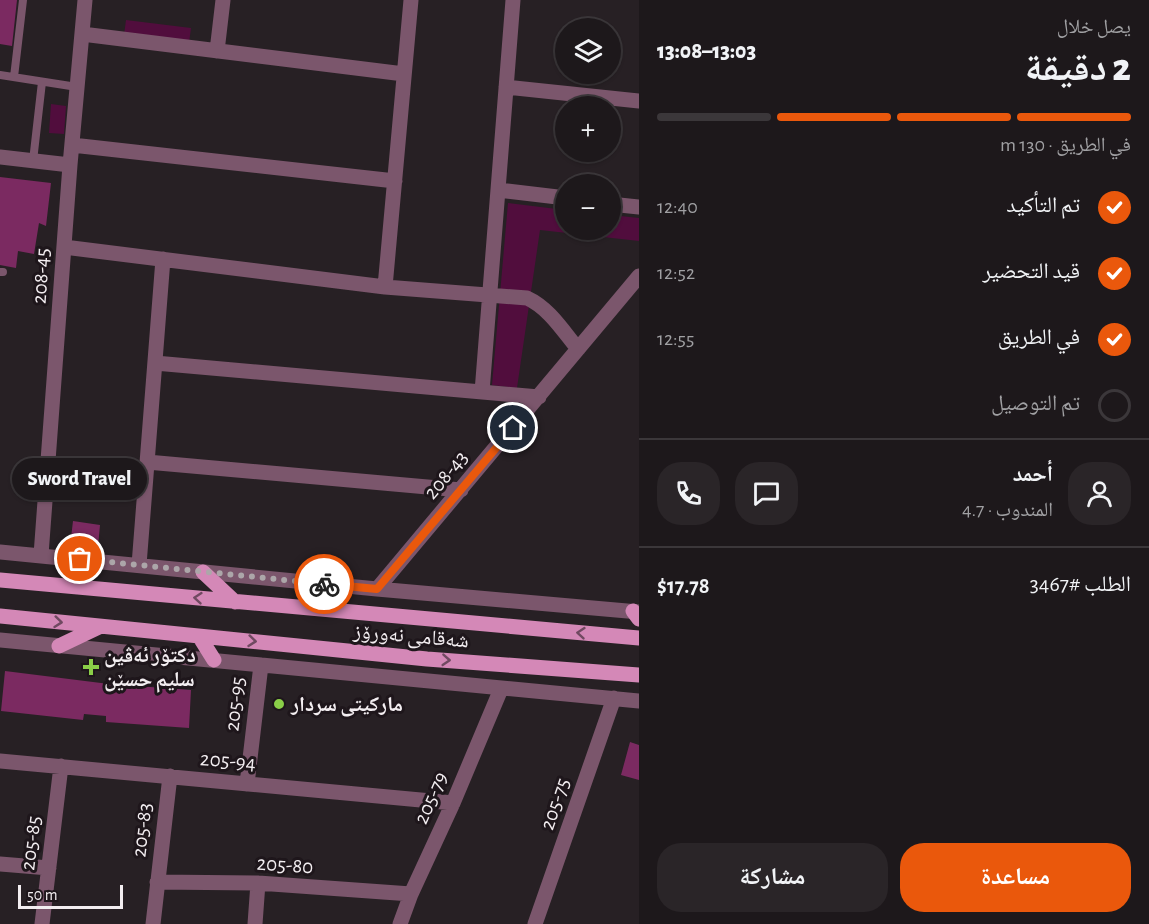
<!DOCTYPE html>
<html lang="ar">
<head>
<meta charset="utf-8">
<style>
	body { margin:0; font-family:"Alegreya Sans","Noto Naskh Arabic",sans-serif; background:#2a2528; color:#f1f3f6; direction:rtl; height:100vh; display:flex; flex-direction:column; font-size:22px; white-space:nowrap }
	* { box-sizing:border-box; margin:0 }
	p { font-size:20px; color:#a0a0a3 }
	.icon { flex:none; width:33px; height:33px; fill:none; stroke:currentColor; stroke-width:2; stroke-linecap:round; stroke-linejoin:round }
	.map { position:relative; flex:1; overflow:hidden; direction:ltr }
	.drawer { display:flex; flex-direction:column; background:#1d181b; width:510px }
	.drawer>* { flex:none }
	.buttons { position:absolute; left:555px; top:18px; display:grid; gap:12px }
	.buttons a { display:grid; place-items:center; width:66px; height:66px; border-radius:50%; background:#1d181b; box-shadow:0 2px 4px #0004,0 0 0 2px #3b373a; font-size:30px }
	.scale { position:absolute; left:18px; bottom:15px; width:105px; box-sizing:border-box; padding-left:6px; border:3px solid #f3eef1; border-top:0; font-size:16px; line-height:21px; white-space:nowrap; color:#f3eef1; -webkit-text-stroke:4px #1e161b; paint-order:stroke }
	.pin { position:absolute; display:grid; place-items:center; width:51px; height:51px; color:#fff; margin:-26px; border:3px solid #fff; border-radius:50%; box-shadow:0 2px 6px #0007 }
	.courier { position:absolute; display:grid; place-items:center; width:60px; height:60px; margin:-30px; border:4px solid #ea580c; border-radius:50%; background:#fff; color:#222; box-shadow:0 2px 8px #0007 }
	.bubble { position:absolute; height:42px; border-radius:21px; background:#1d181b; box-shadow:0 2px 4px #0004,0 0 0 2px #3b373a; font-size:20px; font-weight:800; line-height:42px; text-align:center; direction:rtl }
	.head em { font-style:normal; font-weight:800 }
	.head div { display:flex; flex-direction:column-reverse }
	.head { display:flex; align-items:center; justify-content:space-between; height:102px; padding:0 18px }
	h1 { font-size:39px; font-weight:800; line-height:45px }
	.bar { display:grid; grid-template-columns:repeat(4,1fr); gap:9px 6px; align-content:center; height:72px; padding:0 18px }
	.bar i { height:8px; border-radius:4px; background:#3b373a }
	.bar .active { background:#ea580c }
	.bar p { grid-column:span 4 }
	.line { display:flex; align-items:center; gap:15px; padding:0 18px; border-top:2px solid #3b373a }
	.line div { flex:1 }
	.round { display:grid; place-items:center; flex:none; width:63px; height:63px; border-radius:24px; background:#2a2528 }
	ol { padding:0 18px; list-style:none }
	li { display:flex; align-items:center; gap:18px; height:66px }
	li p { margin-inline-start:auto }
	li .icon { padding:6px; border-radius:50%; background:#ea580c; color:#fff; stroke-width:4 }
	li:last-child { color:#a0a0a3 }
	li i { width:33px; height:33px; border:3px solid #3b373a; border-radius:50% }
	.cta { display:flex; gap:12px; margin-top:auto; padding:12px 18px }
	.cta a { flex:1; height:69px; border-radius:24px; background:#ea580c; color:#fff; font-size:24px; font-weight:800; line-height:69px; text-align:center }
	.cta a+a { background:#2a2528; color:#f1f3f6 }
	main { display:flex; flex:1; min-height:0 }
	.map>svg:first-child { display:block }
</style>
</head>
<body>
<main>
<section class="drawer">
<div class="head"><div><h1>2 دقيقة</h1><p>يصل خلال</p></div><em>13:03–13:08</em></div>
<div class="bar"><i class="active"></i><i class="active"></i><i class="active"></i><i></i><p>في الطريق · 130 m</p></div>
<ol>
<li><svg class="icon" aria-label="check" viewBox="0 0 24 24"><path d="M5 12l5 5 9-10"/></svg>تم التأكيد<p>12:40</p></li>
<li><svg class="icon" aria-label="check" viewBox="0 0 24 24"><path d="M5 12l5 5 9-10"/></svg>قيد التحضير<p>12:52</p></li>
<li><svg class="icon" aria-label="check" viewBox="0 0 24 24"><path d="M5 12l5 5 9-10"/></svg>في الطريق<p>12:55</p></li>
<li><i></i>تم التوصيل</li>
</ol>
<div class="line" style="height:108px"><a class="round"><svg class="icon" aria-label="person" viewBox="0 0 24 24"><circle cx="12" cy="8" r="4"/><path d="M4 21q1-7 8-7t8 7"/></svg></a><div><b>أحمد</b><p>المندوب · 4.7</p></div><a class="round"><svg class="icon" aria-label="chat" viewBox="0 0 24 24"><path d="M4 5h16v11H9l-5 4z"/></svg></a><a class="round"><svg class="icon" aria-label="phone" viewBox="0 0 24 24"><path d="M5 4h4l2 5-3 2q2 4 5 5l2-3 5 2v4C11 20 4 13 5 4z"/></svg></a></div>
<div class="line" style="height:78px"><div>الطلب #3467</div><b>$17.78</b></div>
<div class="cta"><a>مساعدة</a><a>مشاركة</a></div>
</section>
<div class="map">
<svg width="639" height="924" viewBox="0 0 639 924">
	<rect width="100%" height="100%" fill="#272024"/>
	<path fill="#510d3d" d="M126,20L191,28L189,43L124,35Z
		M51,104L66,106L64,134L49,133Z
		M508,203L565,210L566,230H610L611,215L639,218V241L540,230L517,388L492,385Z"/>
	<path fill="#7b2a61" d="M0,0H17L12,46L0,44Z
		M0,177L51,183L46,226L39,223L34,254L18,251L16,268L0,265Z
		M73,521L100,525L98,547L82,544V540L71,538Z
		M5,671L109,684L191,690L189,728L106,722V716L84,714L83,720L1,711Z
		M630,742L639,745V780L621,775Z"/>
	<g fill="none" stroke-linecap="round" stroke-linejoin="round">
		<path stroke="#7b566c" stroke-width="8" d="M0,75L77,87
			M14,77L23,0
			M33,161L42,82
			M0,272H3"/>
		<path stroke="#7b566c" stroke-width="15" d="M82,34L404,74
			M217,51L223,0
			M506,87L639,101
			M72,145L395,181
			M0,157L70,165
			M498,190L566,198
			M610,204L639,207
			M64,247L385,287L527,298C549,308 563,331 578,349
			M385,287L411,0
			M155,363L539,397
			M482,392L513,0
			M147,462L461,490
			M0,552L377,589L639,612
			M41,555L70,165L85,0
			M139,565L163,259
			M377,589L639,276
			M0,640L639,701
			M0,761L453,803
			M247,784L261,665
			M0,864L49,868
			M157,882L258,883L411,894
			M42,924L61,766
			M153,924L170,776
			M255,924L258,883
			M400,924L411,894L453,803L501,689
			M535,924L614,698"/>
		<path stroke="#d488b7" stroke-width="15" d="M203,572L235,602
			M0,580L639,638
			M633,611L639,619
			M0,616L427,659L639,675
			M199,636L214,660
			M59,646L99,627"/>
	</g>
	<defs><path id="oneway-chevron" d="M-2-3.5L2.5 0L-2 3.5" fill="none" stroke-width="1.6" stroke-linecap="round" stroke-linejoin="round" transform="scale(1.5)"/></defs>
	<g stroke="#704961">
		<use href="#oneway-chevron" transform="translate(198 598) rotate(-175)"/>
		<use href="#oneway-chevron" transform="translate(58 622) rotate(6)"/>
		<use href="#oneway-chevron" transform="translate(581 633) rotate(-175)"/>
		<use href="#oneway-chevron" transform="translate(252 641) rotate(6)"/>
		<use href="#oneway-chevron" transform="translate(446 660) rotate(4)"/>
	</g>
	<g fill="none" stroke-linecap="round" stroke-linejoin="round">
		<path stroke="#aca6a9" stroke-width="6" stroke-dasharray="0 10.8" d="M80,559L324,584"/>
		<path stroke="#ea580c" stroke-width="8" d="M324,584L377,589L513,428"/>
	</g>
	<g fill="#8ace48" stroke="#1e161b" stroke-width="2">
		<path d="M88 658h6v6h6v6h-6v6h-6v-6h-6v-6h6z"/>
		<circle cx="279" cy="704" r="6"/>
	</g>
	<g text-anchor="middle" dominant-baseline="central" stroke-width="6" stroke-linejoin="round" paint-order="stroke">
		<g font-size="21" fill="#f3eef1" stroke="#1e161b">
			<text transform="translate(41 276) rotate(-86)">208-45</text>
			<text transform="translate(446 475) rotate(-50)">208-43</text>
			<text transform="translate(411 636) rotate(5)">شەقامی نەورۆز</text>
			<text transform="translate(235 704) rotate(-83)">205-95</text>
			<text transform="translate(228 761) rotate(5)">205-94</text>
			<text transform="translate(431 798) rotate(-66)">205-79</text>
			<text transform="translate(555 804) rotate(-71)">205-75</text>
			<text transform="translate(142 830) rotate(-83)">205-83</text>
			<text transform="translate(31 843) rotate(-83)">205-85</text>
			<text transform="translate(285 865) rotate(4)">205-80</text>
		</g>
		<g font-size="21" font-weight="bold" fill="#f3eef1" stroke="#1e161b" text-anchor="start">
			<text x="104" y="655">دکتۆر ئەڤین<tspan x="104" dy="24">سلیم حسێن</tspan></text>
			<text x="291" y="704">ماركيتى سردار</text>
		</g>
	</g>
</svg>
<div class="buttons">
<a><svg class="icon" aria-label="layers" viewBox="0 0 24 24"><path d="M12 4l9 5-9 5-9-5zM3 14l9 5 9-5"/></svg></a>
<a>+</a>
<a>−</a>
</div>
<div class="scale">50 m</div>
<div class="pin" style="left:80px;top:559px;background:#ea580c"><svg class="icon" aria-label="bag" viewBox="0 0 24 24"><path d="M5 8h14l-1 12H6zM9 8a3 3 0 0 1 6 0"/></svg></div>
<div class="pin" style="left:513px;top:428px;background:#1f2937"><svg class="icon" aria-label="home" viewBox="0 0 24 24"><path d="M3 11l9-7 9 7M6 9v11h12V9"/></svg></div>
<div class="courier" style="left:324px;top:584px"><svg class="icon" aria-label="bike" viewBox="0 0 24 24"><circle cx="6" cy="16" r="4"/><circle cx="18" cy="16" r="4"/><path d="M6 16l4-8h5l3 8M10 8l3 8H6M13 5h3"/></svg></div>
<div class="bubble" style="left:12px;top:458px;width:135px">Sword Travel</div>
</div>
</main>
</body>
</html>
